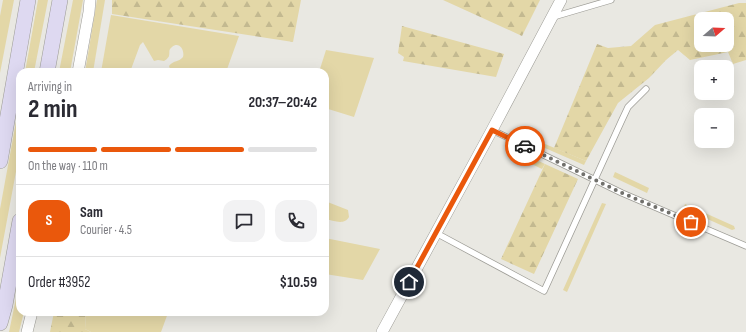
<!DOCTYPE html>
<html lang="en">
<head>
<meta charset="utf-8">
<style>
	body { margin:0; font-family:"Sofia Sans Condensed",sans-serif; background:#f2f2f3; color:#2b2b33; height:100vh; display:flex; flex-direction:column; font-size:15px; white-space:nowrap }
	* { box-sizing:border-box; margin:0 }
	p { font-size:13px; color:#7c7c81 }
	.icon { flex:none; width:22px; height:22px; fill:none; stroke:currentColor; stroke-width:2; stroke-linecap:round; stroke-linejoin:round }
	.map { position:relative; flex:1; overflow:hidden }
	.panel { position:absolute; left:16px; top:68px; width:313px; height:248px; display:flex; flex-direction:column; background:#fff; border-radius:12px; box-shadow:0 4px 16px #0002 }
	.panel>* { flex:none }
	.needle { width:26px; rotate:71deg }
	.tools { position:absolute; left:694px; top:12px; display:grid; gap:8px }
	.tools a { display:grid; place-items:center; width:40px; height:40px; border-radius:8px; background:#fff; box-shadow:0 4px 16px #0002; font-size:20px }
	.pin { position:absolute; display:grid; place-items:center; width:34px; height:34px; color:#fff; margin:-17px; border:2px solid #fff; border-radius:50%; box-shadow:0 1px 4px #0007 }
	.courier { position:absolute; display:grid; place-items:center; width:40px; height:40px; margin:-20px; border:3px solid #ea580c; border-radius:50%; background:#fff; color:#222; box-shadow:0 1px 5px #0007 }
	.summary em { font-style:normal; font-weight:700 }
	.summary div { display:flex; flex-direction:column-reverse }
	.summary { display:flex; align-items:center; justify-content:space-between; height:68px; padding:0 12px }
	h1 { font-size:26px; font-weight:700; line-height:30px }
	.bar { display:grid; grid-template-columns:repeat(4,1fr); gap:6px 4px; align-content:center; height:48px; padding:0 12px }
	.bar i { height:5px; border-radius:3px; background:#e1e1e2 }
	.bar .current { background:#ea580c }
	.bar p { grid-column:span 4 }
	.line { display:flex; align-items:center; gap:10px; padding:0 12px; border-top:1px solid #e1e1e2 }
	.line div { flex:1 }
	.round { display:grid; place-items:center; flex:none; width:42px; height:42px; border-radius:12px; background:#f2f2f3 }
	.map>svg:first-child { display:block }
</style>
</head>
<body>
<div class="map">
<svg width="746" height="332" viewBox="0 0 746 332">
	<defs>
		<pattern id="forest-firs" width="22" height="20" patternUnits="userSpaceOnUse"><rect width="22" height="20" fill="#e3d7a7"/><path d="M5 1l3.5 6h-7zM16 11l3.5 6h-7z" fill="#c3b990"/></pattern>
	</defs>
	<rect width="100%" height="100%" fill="#e9e8e2"/>
	<path fill="#e3d7a7" d="M3,0H14L0,73V16Z
		M38,0H48L34,72H25Z
		M73,0H83L70,72H59Z
		M97,0H105L93,72H85Z
		M111,15L239,36L226,72H171L169,66C174,60 179,62 183,57C185,50 179,41 172,47C168,50 170,52 169,56C169,57 165,61 164,61L158,60L154,61L143,42L140,45L130,72H101Z
		M326,50L374,58L354,117L325,108V72H319Z
		M20,100V150L0,258V209Z
		M516,132L586,161L584,165L515,135Z
		M509,147L545,164L542,169L507,152Z
		M615,172L649,188L647,193L613,177Z
		M325,201L348,210L349,217C344,226 333,220 325,219Z
		M602,203L606,204L567,292L563,290Z
		M685,204L734,226L735,229L732,230L685,209L684,207Z
		M325,238L380,249L363,280L325,274Z
		M20,279V312H24L19,332H9Z
		M86,312H165L168,313L161,332H91L85,329Z"/>
	<path fill="url(#forest-firs)" fill-rule="evenodd" d="M112,0H301L293,42L112,14Z
		M443,0H540L522,36Z
		M739,3H746V60L733,64L728,52L690,60L678,50L666,60L649,78L618,103L586,161L554,148L597,44L608,48L631,46L655,25ZM701,19H727V45H701Z
		M402,26L504,54L496,77L403,61L404,57L398,53Z
		M545,164L578,179L534,274L501,259Z
		M54,312H86L85,329L91,332H50Z"/>
	<g fill="none" stroke-linecap="round" stroke-linejoin="round">
		<defs>
			<path id="lane" d="M553,17L611,0
				M492,130L622,193L746,246
				M436,233L544,291L621,122L628,107L646,89"/>
			<path id="street" d="M78,72L89,12L90,0
				M27,332L32,312
				M382,332L492,130L561,0"/>
			<path id="secondary" d="M47,72L60,0
				M0,161L28,0
				M0,323L5,305L20,221"/>
		</defs>
		<use href="#lane" stroke="#9d9c96" stroke-width="7"/>
		<use href="#street" stroke="#9d9c96" stroke-width="12"/>
		<use href="#secondary" stroke="#9d9c96" stroke-width="16"/>
		<use href="#lane" stroke="#fff" stroke-width="5.5"/>
		<use href="#street" stroke="#fff" stroke-width="11"/>
		<use href="#secondary" stroke="#ded9f1" stroke-width="15"/>
	</g>
	<g fill="none" stroke-linecap="round" stroke-linejoin="round">
		<path stroke="#71706c" stroke-width="4" stroke-dasharray="0 7.2" d="M525,146L622,193L691,222"/>
		<path stroke="#ea580c" stroke-width="5" d="M409,282L492,130L525,146"/>
	</g>
</svg>
<div class="tools">
<a><svg class="needle" viewBox="-14 -14 28 28"><path d="M0-13l5 13h-10z" fill="#e53935"/><path d="M0 13l5-13h-10z" fill="#7c7c81"/></svg></a>
<a>+</a>
<a>−</a>
</div>
<div class="pin" style="left:691px;top:222px;background:#ea580c"><svg class="icon" aria-label="bag" viewBox="0 0 24 24"><path d="M5 8h14l-1 12H6zM9 8a3 3 0 0 1 6 0"/></svg></div>
<div class="pin" style="left:409px;top:282px;background:#1f2937"><svg class="icon" aria-label="home" viewBox="0 0 24 24"><path d="M3 11l9-7 9 7M6 9v11h12V9"/></svg></div>
<div class="courier" style="left:525px;top:146px"><svg class="icon" aria-label="car" viewBox="0 0 24 24"><path d="M5 17H2v-5l4-1 3-4h7l3 4 3 1v5h-3M9 17h6M6 11h13"/><circle cx="7" cy="17" r="2"/><circle cx="17" cy="17" r="2"/></svg></div>
<section class="panel">
<div class="summary"><div><h1>2 min</h1><p>Arriving in</p></div><em>20:37–20:42</em></div>
<div class="bar"><i class="current"></i><i class="current"></i><i class="current"></i><i></i><p>On the way · 110 m</p></div>
<div class="line" style="height:72px"><b class="round" style="background:#ea580c;color:#fff">S</b><div><b>Sam</b><p>Courier · 4.5</p></div><a class="round"><svg class="icon" aria-label="chat" viewBox="0 0 24 24"><path d="M4 5h16v11H9l-5 4z"/></svg></a><a class="round"><svg class="icon" aria-label="phone" viewBox="0 0 24 24"><path d="M5 4h4l2 5-3 2q2 4 5 5l2-3 5 2v4C11 20 4 13 5 4z"/></svg></a></div>
<div class="line" style="height:52px"><div>Order #3952</div><b>$10.59</b></div>
</section>
</div>
</body>
</html>
